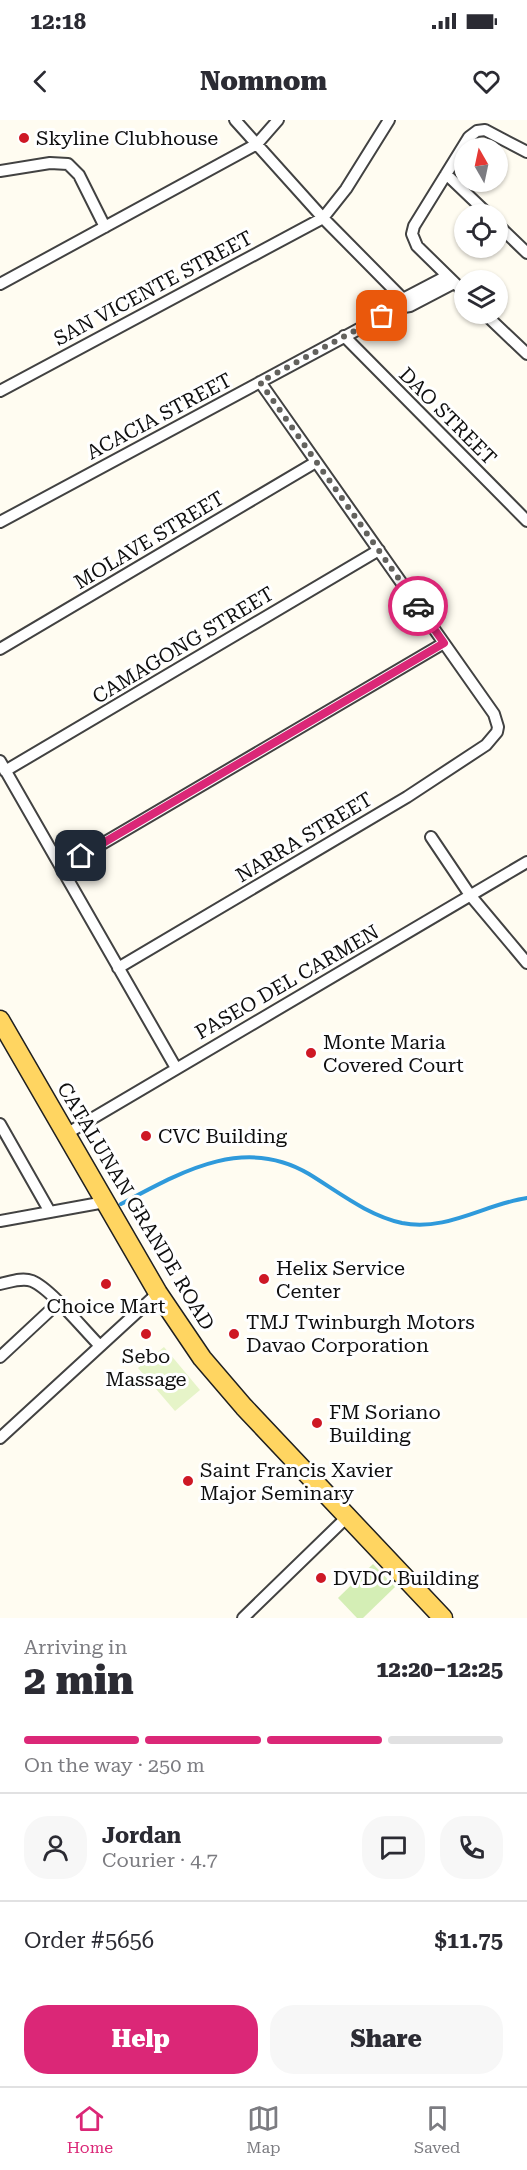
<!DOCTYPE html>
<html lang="en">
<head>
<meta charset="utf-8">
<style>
	body { margin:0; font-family:"Roboto Serif",serif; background:#f7f7f7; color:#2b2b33; height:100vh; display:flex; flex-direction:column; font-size:22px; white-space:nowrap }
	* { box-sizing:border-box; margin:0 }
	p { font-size:20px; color:#7c7c81 }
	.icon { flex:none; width:33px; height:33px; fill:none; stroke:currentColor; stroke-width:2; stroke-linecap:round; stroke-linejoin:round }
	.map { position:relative; height:1498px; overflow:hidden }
	.side { display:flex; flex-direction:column; background:#fff; flex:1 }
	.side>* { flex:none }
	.needle { width:39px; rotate:351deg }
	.fabs { position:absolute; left:454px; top:18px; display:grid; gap:12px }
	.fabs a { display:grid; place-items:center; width:54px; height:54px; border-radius:50%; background:#fff; box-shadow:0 2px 4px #0004; font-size:30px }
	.pin { position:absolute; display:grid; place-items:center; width:51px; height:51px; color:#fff; margin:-26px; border-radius:12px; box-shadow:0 3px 9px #0006 }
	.courier { position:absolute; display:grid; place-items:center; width:60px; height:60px; margin:-30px; border:4px solid #db2777; border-radius:50%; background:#fff; color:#222; box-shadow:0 2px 8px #0007 }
	.headline em { font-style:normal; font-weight:800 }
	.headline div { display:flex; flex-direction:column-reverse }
	.headline { display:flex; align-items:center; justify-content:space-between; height:102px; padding:0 24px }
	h1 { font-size:39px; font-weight:800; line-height:45px }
	.bar { display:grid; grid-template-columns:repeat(4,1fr); gap:9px 6px; align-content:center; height:72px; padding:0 24px }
	.bar i { height:8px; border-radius:4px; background:#e1e1e2 }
	.bar .on { background:#db2777 }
	.bar p { grid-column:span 4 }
	.line { display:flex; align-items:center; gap:15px; padding:0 24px; border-top:2px solid #e1e1e2 }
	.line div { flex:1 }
	.round { display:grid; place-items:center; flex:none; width:63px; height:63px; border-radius:24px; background:#f7f7f7 }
	.cta { display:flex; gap:12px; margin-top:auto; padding:12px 24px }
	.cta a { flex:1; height:69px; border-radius:24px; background:#db2777; color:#fff; font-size:24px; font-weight:800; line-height:69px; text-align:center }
	.cta a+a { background:#f7f7f7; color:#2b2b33 }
	.status { display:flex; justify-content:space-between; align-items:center; height:42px; padding:0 30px; background:#fff; direction:ltr }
	.status svg { height:16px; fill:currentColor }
	header { display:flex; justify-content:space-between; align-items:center; height:78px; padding:0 24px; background:#fff; font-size:27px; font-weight:800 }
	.menu { display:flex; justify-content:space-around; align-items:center; height:84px; border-top:2px solid #e1e1e2; background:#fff; font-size:16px; color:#7c7c81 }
	.menu a { display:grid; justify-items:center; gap:3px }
	.menu .on { color:#db2777 }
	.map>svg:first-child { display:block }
</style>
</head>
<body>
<div class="status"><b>12:18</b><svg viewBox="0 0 49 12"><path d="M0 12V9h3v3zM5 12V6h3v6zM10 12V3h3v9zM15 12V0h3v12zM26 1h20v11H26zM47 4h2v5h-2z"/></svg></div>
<header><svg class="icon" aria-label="back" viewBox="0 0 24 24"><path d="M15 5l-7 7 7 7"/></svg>Nomnom<svg class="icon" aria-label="heart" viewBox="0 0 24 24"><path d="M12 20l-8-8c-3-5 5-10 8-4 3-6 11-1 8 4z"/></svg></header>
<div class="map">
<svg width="527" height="1498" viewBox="0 0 527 1498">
	<rect width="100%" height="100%" fill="#fffcf1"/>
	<path fill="#d4eeb5" d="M373,1444L395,1467L363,1498H357L338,1478Z"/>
	<path fill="#e6f4c8" d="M164,1227L200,1270L175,1291L138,1248Z"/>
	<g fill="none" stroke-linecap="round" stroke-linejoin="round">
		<path stroke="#2f9adb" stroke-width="4" d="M121,1084C181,1052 244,1015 309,1054C340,1073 367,1095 402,1103C446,1112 485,1084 527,1078"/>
		<defs>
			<path id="minor" d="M235,0L323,98L410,186
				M0,51L50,43L68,44L79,55L105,107
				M446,54L488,94
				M498,105L527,133
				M0,164L257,24L278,0
				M465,173L417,126L412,114L414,106L469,17L477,11L485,10L527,32
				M399,185L403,179L447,156
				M485,194L527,234
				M344,216L527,401
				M0,271L323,98L346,69L389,0
				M0,402L398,188L410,186L454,163
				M0,529L316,342
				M0,641L176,948
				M5,651L379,430
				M431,717L470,775L527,843
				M61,748L444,523
				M118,848L407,677L486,625L497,612L498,607L494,594L260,262
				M0,1004L50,1092
				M66,1014L527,742
				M0,1101L105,1082
				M0,1164C10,1162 22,1157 32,1161C50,1168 85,1211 100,1226
				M0,1237L58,1183
				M0,1318L158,1173
				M243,1498L347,1397"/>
			<path id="primary" d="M0,900L158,1173L202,1238L244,1287L443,1498"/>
		</defs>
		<use href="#minor" stroke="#424242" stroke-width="14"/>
		<use href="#primary" stroke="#202020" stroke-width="21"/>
		<use href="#minor" stroke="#fff" stroke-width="10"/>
		<use href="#primary" stroke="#ffd561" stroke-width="18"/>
	</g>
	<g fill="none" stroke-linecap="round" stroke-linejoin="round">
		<path stroke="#63625e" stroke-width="6" stroke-dasharray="0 10.8" d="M382,196L260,262L418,486"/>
		<path stroke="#db2777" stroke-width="8" d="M81,736L444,523L418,486"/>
	</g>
	<g fill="#ce1825" stroke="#fff" stroke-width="2">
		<circle cx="24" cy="18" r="6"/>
		<circle cx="311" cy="933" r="6"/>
		<circle cx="146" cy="1016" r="6"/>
		<circle cx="264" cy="1159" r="6"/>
		<circle cx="106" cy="1164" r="6"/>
		<circle cx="146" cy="1214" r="6"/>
		<circle cx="234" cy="1214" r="6"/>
		<circle cx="317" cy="1303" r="6"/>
		<circle cx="188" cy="1361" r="6"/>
		<circle cx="321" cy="1458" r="6"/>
	</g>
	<g text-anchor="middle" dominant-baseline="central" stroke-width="6" stroke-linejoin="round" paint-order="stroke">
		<g font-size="20" fill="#0f0f0f" stroke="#fff" text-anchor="start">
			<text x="36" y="18">Skyline Clubhouse</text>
			<text x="323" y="922">Monte Maria<tspan x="323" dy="23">Covered Court</tspan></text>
			<text x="158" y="1016">CVC Building</text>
			<text x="276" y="1148">Helix Service<tspan x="276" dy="23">Center</tspan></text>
			<text x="106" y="1186" text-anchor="middle">Choice Mart</text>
			<text x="246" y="1202">TMJ Twinburgh Motors<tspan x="246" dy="23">Davao Corporation</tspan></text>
			<text x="146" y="1236" text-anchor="middle">Sebo<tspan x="146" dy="23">Massage</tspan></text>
			<text x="329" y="1292">FM Soriano<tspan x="329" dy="23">Building</tspan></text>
			<text x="200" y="1350">Saint Francis Xavier<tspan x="200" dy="23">Major Seminary</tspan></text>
			<text x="333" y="1458">DVDC Building</text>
		</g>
		<g font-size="20" fill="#0f0f0f" stroke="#fff">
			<text transform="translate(153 168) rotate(-28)">SAN VICENTE STREET</text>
			<text transform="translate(159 296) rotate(-28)">ACACIA STREET</text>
			<text transform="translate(448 296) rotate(45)">DAO STREET</text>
			<text transform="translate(149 420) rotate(-31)">MOLAVE STREET</text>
			<text transform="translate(183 525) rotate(-31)">CAMAGONG STREET</text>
			<text transform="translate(304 717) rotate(-31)">NARRA STREET</text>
			<text transform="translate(287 862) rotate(-30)">PASEO DEL CARMEN</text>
			<text transform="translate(136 1086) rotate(59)">CATALUNAN GRANDE ROAD</text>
		</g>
	</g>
</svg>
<div class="fabs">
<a><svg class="needle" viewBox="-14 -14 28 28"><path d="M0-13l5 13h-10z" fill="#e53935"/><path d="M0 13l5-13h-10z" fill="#7c7c81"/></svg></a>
<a><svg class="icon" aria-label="locate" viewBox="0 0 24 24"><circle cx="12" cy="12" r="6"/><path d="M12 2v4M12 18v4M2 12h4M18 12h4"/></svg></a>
<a><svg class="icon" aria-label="layers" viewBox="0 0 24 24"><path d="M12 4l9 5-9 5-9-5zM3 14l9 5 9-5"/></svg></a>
</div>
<div class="pin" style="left:382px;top:196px;background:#ea580c"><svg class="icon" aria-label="bag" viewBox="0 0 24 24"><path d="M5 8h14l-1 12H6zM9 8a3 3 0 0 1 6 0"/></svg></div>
<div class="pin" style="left:81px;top:736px;background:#1f2937"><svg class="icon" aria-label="home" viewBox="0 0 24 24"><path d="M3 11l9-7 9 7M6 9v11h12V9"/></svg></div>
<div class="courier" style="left:418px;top:486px"><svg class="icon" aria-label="car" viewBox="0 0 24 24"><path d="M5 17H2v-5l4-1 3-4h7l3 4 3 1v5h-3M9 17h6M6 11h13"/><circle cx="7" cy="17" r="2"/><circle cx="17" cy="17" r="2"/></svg></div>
</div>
<section class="side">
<div class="headline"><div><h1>2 min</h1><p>Arriving in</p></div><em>12:20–12:25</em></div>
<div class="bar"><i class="on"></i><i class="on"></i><i class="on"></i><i></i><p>On the way · 250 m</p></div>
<div class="line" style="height:108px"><a class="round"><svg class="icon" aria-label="person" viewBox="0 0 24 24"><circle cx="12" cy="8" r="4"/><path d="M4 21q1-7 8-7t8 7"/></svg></a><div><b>Jordan</b><p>Courier · 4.7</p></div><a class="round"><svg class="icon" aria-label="chat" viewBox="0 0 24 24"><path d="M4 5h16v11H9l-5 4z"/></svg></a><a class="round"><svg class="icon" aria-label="phone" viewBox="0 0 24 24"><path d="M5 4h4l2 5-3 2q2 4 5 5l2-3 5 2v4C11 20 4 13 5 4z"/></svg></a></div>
<div class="line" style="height:78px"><div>Order #5656</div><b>$11.75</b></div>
<div class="cta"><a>Help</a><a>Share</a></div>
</section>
<nav class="menu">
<a class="on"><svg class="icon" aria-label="home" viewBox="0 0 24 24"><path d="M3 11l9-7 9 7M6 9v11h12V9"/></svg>Home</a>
<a><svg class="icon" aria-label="map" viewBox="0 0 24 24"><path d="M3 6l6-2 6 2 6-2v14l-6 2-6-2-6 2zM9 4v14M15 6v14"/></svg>Map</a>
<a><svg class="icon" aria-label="saved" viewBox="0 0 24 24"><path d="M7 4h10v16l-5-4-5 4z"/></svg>Saved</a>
</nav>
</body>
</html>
